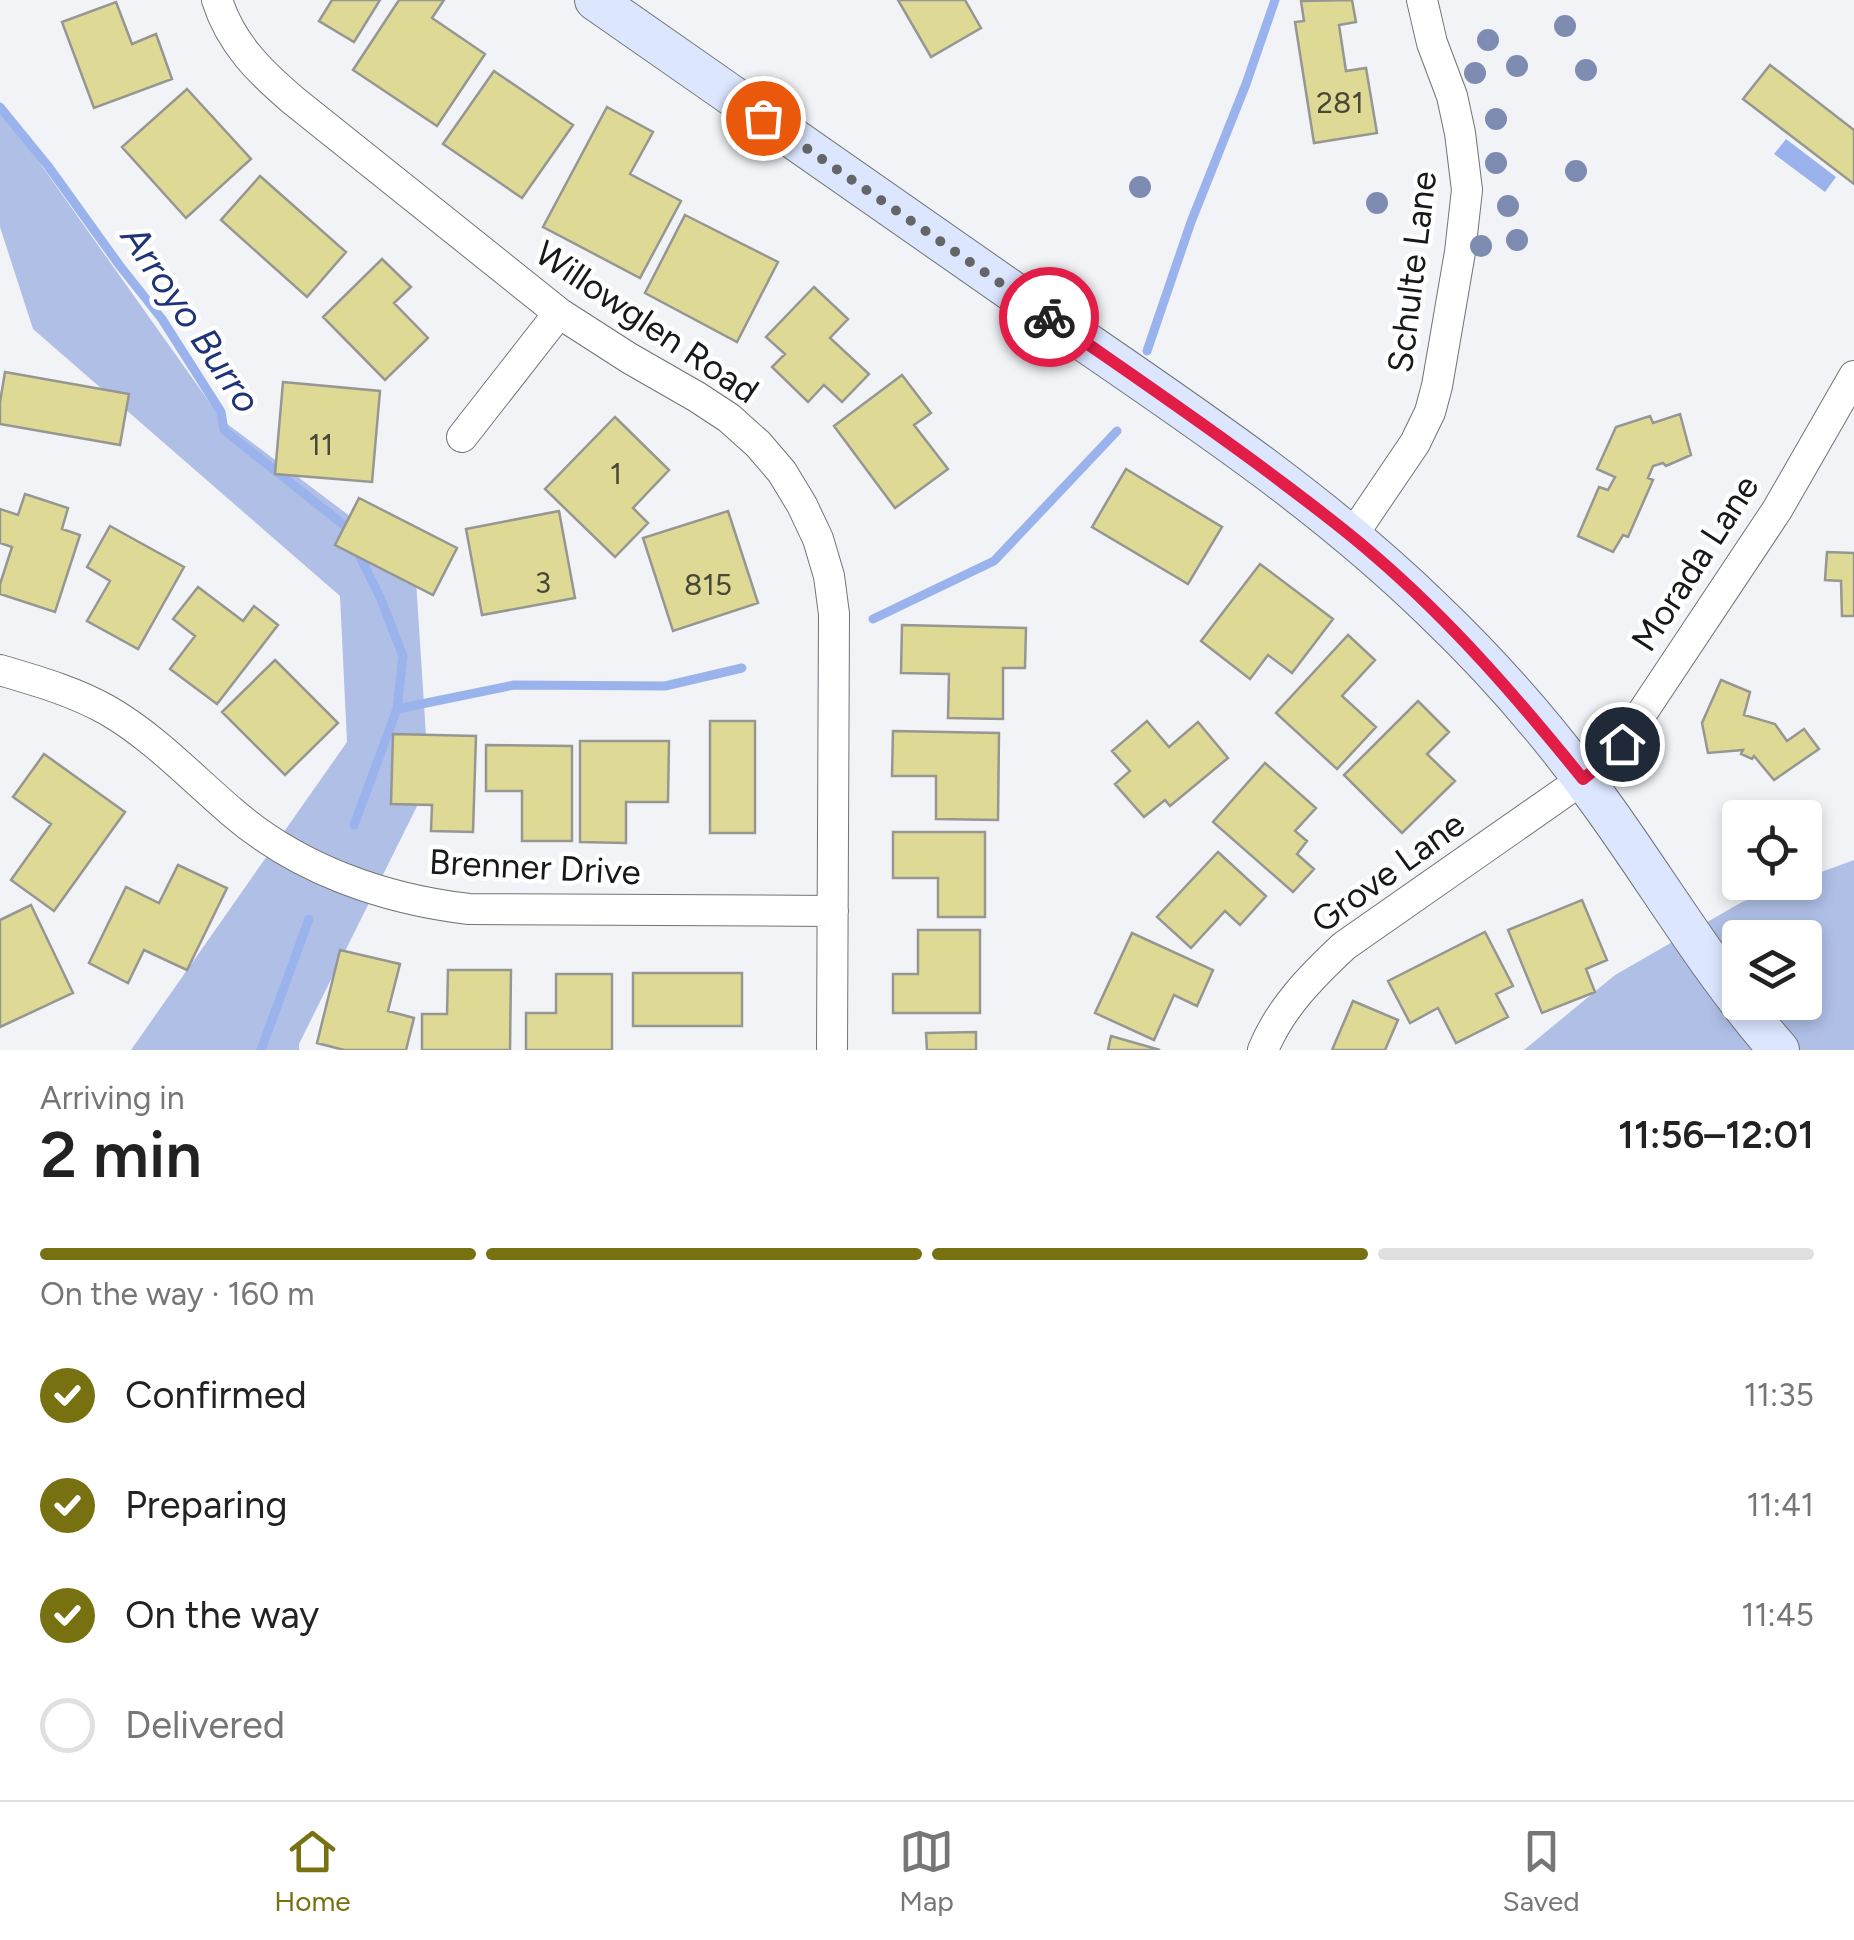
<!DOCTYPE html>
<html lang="en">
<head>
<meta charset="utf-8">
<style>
	body { margin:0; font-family:Figtree,sans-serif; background:#f6f6f6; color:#222; height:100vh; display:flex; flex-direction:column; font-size:38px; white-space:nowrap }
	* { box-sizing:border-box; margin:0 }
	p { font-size:32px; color:#767676 }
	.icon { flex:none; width:55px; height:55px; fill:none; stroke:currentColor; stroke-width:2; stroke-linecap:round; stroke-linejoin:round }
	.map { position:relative; height:1050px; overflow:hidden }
	.panel { display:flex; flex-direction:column; background:#fff; flex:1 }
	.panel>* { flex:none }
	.buttons { position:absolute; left:1722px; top:800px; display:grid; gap:20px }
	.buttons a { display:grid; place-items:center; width:100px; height:100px; border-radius:10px; background:#fff; box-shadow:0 5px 15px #0003; font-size:50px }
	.pin { position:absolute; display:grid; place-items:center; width:85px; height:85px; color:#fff; margin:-42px; border:5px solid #fff; border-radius:50%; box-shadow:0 2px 10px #0007 }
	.courier { position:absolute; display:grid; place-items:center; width:100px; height:100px; margin:-50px; border:8px solid #e11d48; border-radius:50%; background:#fff; color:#222; box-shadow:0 2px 12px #0007 }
	.overview em { font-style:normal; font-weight:600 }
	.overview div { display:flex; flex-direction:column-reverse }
	.overview { display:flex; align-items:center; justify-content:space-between; height:170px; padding:0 40px }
	h1 { font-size:65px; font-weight:600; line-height:75px }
	.bar { display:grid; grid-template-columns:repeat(4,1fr); gap:15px 10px; align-content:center; height:120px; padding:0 40px }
	.bar i { height:12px; border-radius:8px; background:#e0e0e0 }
	.bar .active { background:#777112 }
	.bar p { grid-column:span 4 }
	ol { padding:0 40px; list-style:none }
	li { display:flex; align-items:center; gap:30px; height:110px }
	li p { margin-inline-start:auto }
	li .icon { padding:10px; border-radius:50%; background:#777112; color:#fff; stroke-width:4 }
	li:last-child { color:#767676 }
	li i { width:55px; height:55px; border:5px solid #e0e0e0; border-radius:50% }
	.dock { display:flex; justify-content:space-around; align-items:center; height:140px; border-top:2px solid #e0e0e0; background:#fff; font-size:28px; color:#767676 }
	.dock a { display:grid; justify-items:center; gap:5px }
	.dock .active { color:#777112 }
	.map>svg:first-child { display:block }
</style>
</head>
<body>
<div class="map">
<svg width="1854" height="1050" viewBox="0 0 1854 1050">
	<rect width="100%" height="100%" fill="#f2f3f6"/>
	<path fill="#afbfe6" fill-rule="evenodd" d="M0,107L222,420L415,565L429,782L299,1044V1050H131L347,742L340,596L33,329L0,227Z
		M1854,860V1050H1524L1615,975L1742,902L1793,883L1805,882V878ZM1740,938H1805V1002H1740Z"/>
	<path fill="#9ab3ed" d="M1786,139L1836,177L1825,192L1774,154Z"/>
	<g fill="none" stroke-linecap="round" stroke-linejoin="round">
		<path stroke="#9ab3ed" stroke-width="9" d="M0,107L48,166L120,266L162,319L221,412L224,430L345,526L348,533
			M1147,351L1191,222L1246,84L1275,0
			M873,619L994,561L1117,431
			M397,709L514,685L665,686L742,668
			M354,825L397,709L403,656L380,597L357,551
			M261,1050L309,919"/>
	</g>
	<path fill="#deda95" stroke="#969693" stroke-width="2.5" d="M332,0H380L354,42L319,21Z
		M399,0H444L432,18L485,54L437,126L353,70Z
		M898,0H965L981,28L931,57Z
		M1352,0L1356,22L1339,25L1346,71L1366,68L1377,133L1314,143L1295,22L1304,21L1301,1Z
		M116,2L132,44L156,34L172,79L94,108L62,22Z
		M1770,65L1854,130V184L1743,99Z
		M494,71L573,125L522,198L443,144Z
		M187,89L251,159L186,218L122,147Z
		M607,107L653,132L630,174L681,201L640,278L543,227Z
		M260,176L346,252L307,297L221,220Z
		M685,215L778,262L737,342L645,293Z
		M382,259L411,287L394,303L428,338L385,380L323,317Z
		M814,287L848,319L830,338L869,374L842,402L824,385L808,402L772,367L785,354L766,337Z
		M5,372L129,394L120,445L0,424V402Z
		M902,375L931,413L914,425L948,469L895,508L834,426Z
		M283,382L380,391L372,482L275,474Z
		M1680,414L1691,455L1666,466L1663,463L1653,466L1648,478L1653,480L1628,537L1623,535L1613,552L1578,536L1599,487L1608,490L1615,477L1597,469L1616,427L1650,416L1653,423Z
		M615,417L669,470L633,508L648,523L615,557L545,489Z
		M1126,469L1222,527L1188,584L1092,527Z
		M25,494L68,508L62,529L80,535L55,612L0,594V584L12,547L0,543V509L18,515Z
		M359,498L457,548L433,595L335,545Z
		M559,511L575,598L482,615L466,529Z
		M728,511L758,603L673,631L643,538Z
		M110,526L184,567L138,649L87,621L110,581L87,567Z
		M1827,552L1854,553V616H1842L1841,581L1825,580Z
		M1260,564L1333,619L1292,673L1268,655L1250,679L1201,641Z
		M198,587L243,621L254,606L278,625L217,704L170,669L195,636L173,619Z
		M902,625L1026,628L1025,668H1003V719L948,718L949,674L901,673Z
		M1348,635L1375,660L1342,696L1376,727L1337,769L1276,713Z
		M275,660L338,723L285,775L222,712Z
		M1721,680L1750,692L1744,715L1775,724L1787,741L1804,729L1819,749L1774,780L1754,756L1752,759L1741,754L1743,750L1708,753L1702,723Z
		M1418,701L1449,732L1427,754L1455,781L1402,833L1344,775Z
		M710,721H755V833H710Z
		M1147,721L1169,747L1198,722L1228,758L1170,806L1165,800L1144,817L1115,784L1130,771L1112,751Z
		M893,731L999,733L998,820L936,819V776H892Z
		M393,734L476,736L473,832L431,831L432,805L391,804Z
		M580,741H669L668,802H626V843L580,842Z
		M486,745L572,746V841H522V791H486Z
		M44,754L125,812L54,911L11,880L51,824L13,797Z
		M1265,763L1316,808L1295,831L1307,841L1297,854L1314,869L1293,892L1213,822Z
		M893,832H985V917H938V878H893Z
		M1218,852L1266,896L1240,925L1225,911L1191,948L1157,917Z
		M178,865L227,888L187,970L144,950L128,983L89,963L126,887L159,903Z
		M1582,900L1607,960L1586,969L1595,992L1542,1013L1508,930Z
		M31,905L73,993L0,1027V920Z
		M918,930H980V1013H893V974H918Z
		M1485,932L1513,986L1496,994L1508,1017L1456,1043L1438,1008L1410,1023L1388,981Z
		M1132,933L1213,970L1197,1006L1174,995L1154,1040L1095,1013Z
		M340,950L400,964L388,1011L414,1018L406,1050H344L317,1043Z
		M448,970H511L510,1050H422V1014H447Z
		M633,973H742V1026H633Z
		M556,974H612V1050H526V1013H556Z
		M1353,1001L1398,1020L1385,1050H1332Z
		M976,1032V1050H927L926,1033Z
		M1111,1036L1160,1050H1108Z"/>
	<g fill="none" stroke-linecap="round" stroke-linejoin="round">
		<defs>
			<path id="minor" d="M217,0C231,44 260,72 294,101L559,313L629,358L697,397L729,418L758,444L782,472L802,505L818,539L829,576L834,614L832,1050
				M462,437L559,313
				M1352,536L1415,443L1430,412L1437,386L1460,252L1467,190L1460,133L1452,96L1432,43L1422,0
				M0,670C37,681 73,691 107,710C154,737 191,777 232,812C298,869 383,899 469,909L833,911
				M1263,1050C1280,1008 1312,976 1344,946L1583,779L1608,759L1622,743L1777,510L1854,376"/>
			<path id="secondary" d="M595,0C746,106 897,212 1049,317C1181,408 1317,497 1432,609C1496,670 1554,737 1605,809C1663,890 1713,975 1779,1050"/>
		</defs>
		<use href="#minor" stroke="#717375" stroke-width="32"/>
		<use href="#secondary" stroke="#717375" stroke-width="42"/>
		<use href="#minor" stroke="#fff" stroke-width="30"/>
		<use href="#secondary" stroke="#dce6ff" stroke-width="40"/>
	</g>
	<g fill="#7f8cb2">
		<circle cx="1565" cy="26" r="11"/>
		<circle cx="1488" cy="40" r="11"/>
		<circle cx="1517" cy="66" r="11"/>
		<circle cx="1586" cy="70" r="11"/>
		<circle cx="1475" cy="73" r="11"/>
		<circle cx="1496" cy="119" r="11"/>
		<circle cx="1496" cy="163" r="11"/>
		<circle cx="1576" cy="171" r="11"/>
		<circle cx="1140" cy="187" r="11"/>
		<circle cx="1377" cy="203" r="11"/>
		<circle cx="1508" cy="206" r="11"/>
		<circle cx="1517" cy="240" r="11"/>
		<circle cx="1481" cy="246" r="11"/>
	</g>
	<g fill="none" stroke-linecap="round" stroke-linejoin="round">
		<path stroke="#646566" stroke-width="10" stroke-dasharray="0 18" d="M763,118L1049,317"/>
		<path stroke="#e11d48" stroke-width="12" d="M1049,317C1122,368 1196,418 1267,471C1304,499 1341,526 1375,556C1453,623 1519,700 1583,779L1608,759L1622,744"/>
	</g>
	<g text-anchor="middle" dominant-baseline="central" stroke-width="9" stroke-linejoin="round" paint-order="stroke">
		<g font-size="30" fill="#494838">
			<text x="1340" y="102">281</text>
			<text x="321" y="444">11</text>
			<text x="616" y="473">1</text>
			<text x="543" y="582">3</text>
			<text x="708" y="584">815</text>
		</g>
		<g font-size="35" fill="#171819" stroke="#fff">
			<text transform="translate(1412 272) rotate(-83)">Schulte Lane</text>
			<text transform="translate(647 322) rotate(34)">Willowglen Road</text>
			<text transform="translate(1695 563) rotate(-57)">Morada Lane</text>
			<text transform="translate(535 867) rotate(3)">Brenner Drive</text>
			<text transform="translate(1388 872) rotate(-36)">Grove Lane</text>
		</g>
		<g font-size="38" font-style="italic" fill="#1f3478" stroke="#fff">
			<text transform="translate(191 319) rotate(56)">Arroyo Burro</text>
		</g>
	</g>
</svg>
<div class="buttons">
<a><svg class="icon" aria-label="locate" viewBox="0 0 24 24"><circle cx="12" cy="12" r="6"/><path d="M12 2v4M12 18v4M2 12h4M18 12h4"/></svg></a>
<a><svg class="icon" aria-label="layers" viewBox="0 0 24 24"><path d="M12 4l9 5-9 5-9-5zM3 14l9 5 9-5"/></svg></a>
</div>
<div class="pin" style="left:763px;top:118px;background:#ea580c"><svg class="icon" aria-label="bag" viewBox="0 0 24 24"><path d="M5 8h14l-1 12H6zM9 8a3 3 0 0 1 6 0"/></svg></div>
<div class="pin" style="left:1622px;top:744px;background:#1f2937"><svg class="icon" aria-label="home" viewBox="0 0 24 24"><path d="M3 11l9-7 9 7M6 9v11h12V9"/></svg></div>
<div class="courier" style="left:1049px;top:317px"><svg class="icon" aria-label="bike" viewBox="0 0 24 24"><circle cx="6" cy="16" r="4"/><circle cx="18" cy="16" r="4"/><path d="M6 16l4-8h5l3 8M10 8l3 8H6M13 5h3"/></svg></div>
</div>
<section class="panel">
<div class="overview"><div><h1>2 min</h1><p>Arriving in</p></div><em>11:56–12:01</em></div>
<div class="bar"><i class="active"></i><i class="active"></i><i class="active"></i><i></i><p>On the way · 160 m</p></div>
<ol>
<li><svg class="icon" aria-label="check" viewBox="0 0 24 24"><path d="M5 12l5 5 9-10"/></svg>Confirmed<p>11:35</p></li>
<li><svg class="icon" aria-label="check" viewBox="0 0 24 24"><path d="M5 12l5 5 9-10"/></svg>Preparing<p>11:41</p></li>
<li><svg class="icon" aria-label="check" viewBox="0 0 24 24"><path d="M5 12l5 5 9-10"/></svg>On the way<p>11:45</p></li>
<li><i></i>Delivered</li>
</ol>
</section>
<nav class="dock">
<a class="active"><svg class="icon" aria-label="home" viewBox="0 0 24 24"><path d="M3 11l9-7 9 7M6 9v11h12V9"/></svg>Home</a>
<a><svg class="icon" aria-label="map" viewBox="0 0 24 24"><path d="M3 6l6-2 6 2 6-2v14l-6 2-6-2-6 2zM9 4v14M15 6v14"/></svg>Map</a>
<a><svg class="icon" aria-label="saved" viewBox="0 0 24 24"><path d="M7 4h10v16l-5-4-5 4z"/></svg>Saved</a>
</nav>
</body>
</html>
